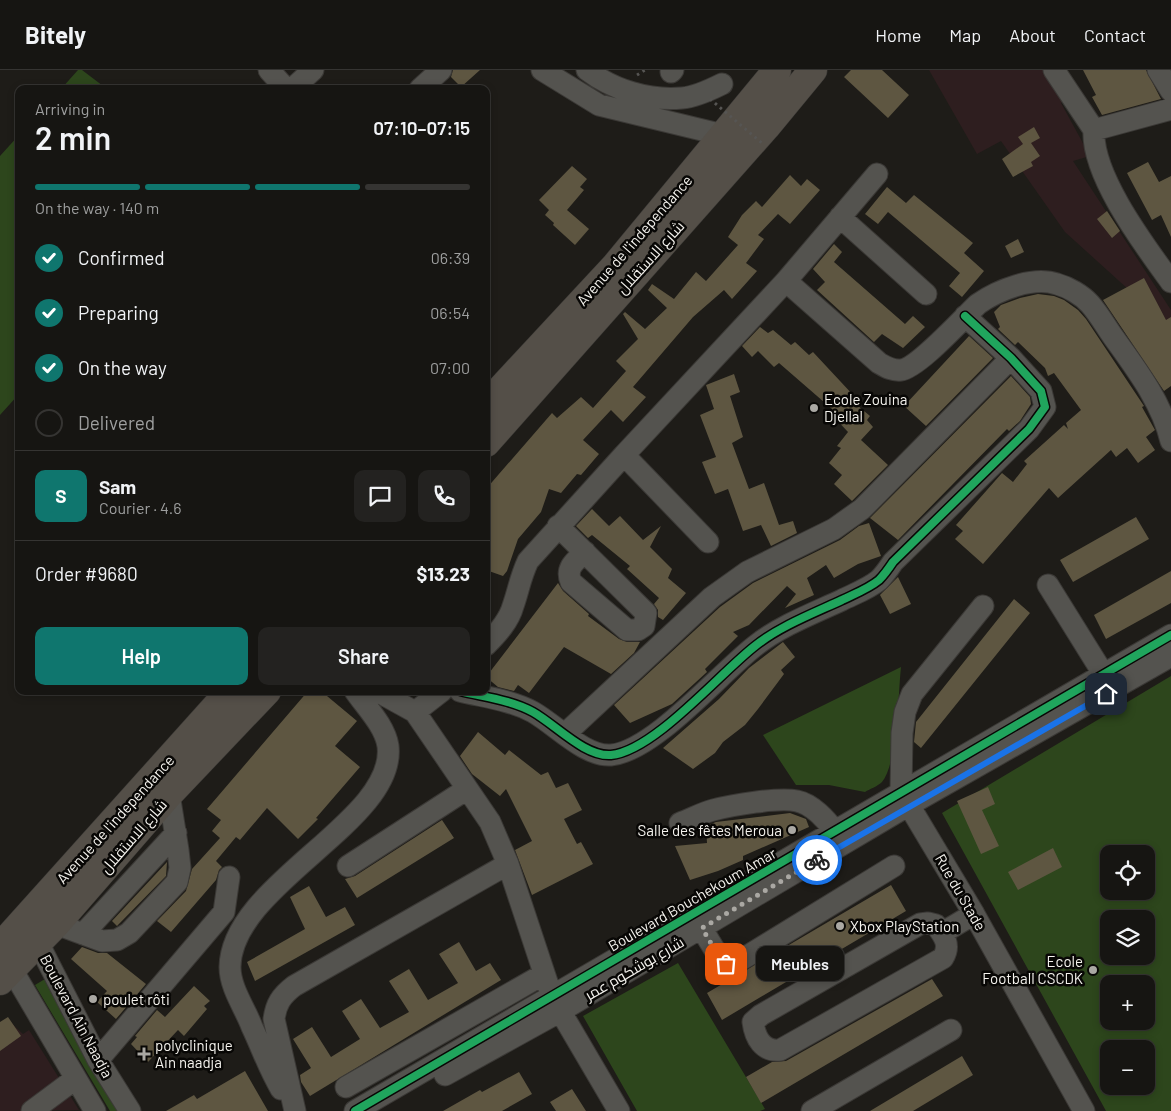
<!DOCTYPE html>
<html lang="en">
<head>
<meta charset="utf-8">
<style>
	body { margin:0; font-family:Barlow,Cairo,sans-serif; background:#232220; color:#f1f3f6; height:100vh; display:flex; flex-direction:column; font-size:19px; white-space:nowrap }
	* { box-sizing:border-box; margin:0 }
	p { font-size:16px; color:#9e9f9f }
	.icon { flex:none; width:28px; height:28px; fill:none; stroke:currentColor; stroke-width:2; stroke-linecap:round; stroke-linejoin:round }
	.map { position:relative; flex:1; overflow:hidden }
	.drawer { position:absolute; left:15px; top:15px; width:475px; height:610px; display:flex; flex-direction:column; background:#161512; border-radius:10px; box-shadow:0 2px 8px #0003,0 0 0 1px #353432 }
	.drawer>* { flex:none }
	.fabs { position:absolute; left:1100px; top:775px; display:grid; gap:10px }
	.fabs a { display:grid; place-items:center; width:55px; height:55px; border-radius:10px; background:#161512; box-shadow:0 2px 8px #0003,0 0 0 1px #353432; font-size:25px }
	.pin { position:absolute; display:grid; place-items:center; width:42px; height:42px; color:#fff; margin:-21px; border-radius:10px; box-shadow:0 2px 8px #0006 }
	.courier { position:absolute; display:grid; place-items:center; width:50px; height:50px; margin:-25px; border:4px solid #1a73e8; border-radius:50%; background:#fff; color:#222; box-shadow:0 1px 6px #0007 }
	.bubble { position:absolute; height:35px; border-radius:10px; background:#161512; box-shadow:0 2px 8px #0003,0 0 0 1px #353432; font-size:16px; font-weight:600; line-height:35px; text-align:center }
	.overview em { font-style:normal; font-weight:600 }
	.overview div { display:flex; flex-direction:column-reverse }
	.overview { display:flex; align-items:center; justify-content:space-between; height:85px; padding:0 20px }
	h1 { font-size:32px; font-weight:600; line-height:38px }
	.bar { display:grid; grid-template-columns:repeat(4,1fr); gap:8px 5px; align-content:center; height:60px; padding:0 20px }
	.bar i { height:6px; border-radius:4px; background:#353432 }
	.bar .active { background:#0f766e }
	.bar p { grid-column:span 4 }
	.line { display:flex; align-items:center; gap:12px; padding:0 20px; border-top:1px solid #353432 }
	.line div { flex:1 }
	.round { display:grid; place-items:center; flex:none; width:52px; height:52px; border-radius:10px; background:#232220 }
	ol { padding:0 20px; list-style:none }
	li { display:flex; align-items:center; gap:15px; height:55px }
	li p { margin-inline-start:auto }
	li .icon { padding:5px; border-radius:50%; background:#0f766e; color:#fff; stroke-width:4 }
	li:last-child { color:#9e9f9f }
	li i { width:28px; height:28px; border:2px solid #353432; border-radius:50% }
	.cta { display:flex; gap:10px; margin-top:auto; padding:10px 20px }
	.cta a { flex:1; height:58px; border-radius:10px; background:#0f766e; color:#fff; font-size:20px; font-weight:600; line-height:58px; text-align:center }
	.cta a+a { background:#232220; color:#f1f3f6 }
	header { display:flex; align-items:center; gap:30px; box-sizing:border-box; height:70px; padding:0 25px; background:#161512; border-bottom:1px solid #353432 }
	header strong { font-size:24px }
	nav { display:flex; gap:28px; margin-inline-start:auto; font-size:18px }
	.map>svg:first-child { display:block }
</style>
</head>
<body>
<header>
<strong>Bitely</strong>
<nav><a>Home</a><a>Map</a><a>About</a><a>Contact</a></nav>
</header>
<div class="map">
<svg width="1171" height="1041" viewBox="0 0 1171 1041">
	<rect width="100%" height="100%" fill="#1e1c18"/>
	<path fill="#2e1e1f" d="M929,0H1049L1067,29L1061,33L1090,86L1073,91L1171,240V258L1065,162L1001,71L977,84Z
		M10,952L23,964L29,960L79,1040L0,1041V956Z"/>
	<path fill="#2d461c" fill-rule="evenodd" d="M78,0H82L107,19H61Z
		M19,65V324L0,345V86Z
		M901,597C898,625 898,692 882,712C878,716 870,719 865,722L829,715H796L763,665Z
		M1171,606V1041H1106L942,743ZM1109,784H1146V821H1109ZM1109,849H1146V886H1109ZM1109,914H1146V951H1109ZM1109,979H1146V1016H1109Z
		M678,893L765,1039L760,1041H637L583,946Z
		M45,909L123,1041H110L35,915Z"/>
	<path fill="#5e5641" d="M453,0H480L461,17L451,7Z
		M851,0H882L909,25L888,48L844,7Z
		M1083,0H1146L1161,29L1102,45L1092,27L1096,25Z
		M1034,57L1040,68L1031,73L1040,86L1031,92L1033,96L1013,107L1002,89L1023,74L1018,67Z
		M1148,92L1159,112L1171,106V167L1161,145L1152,150L1127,103Z
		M572,96L587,109L580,117L584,120L567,140L589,159L575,175L553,155L554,153L545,145L549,140L539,130Z
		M790,105L801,116L807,109L820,120L790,154L778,144L758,165L764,169L746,193L757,201L732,229L724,220L693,247L633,317L646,327L623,352L611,340L583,370L599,384L581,405L577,404L561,423L549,419L541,442L518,469L507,501L503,506L486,500V419L552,343L557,348L581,327L593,338L626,301L616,291L638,269L623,244L625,242L645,259L667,238L648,220L652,214L674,229L696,202L706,211L738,175L728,167L742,145L756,131L762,137Z
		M887,117L906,133L914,125L973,173L964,183L984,201L962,227L949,216L960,203L888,142L878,154L865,144Z
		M1107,141L1120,161L1112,168L1097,149Z
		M1018,169L1024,182L1011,188L1005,176Z
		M834,174L842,182L834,192L905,254L913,246L925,257L903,278L882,264L874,272L817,220L825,212L813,199Z
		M1144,208L1166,250L1171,247V316L1164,321L1103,230Z
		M1038,224L1054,226L1064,230L1078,240L1086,249L1144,336L1142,337L1155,360L1146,367L1155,380L1138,393L1127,378L1116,387L1111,380L1058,428L1049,418L983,494L955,469L963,461L956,455L1002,403L1013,412L1027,394L1024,391L1064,355L1068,359L1066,353L1081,340L1054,303L1048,306L1045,298L1018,272L1015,275L998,259L1000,257L994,242L1001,235L1020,228Z
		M760,257L768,263L773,260L791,275L795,272L809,285L813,282L854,326L851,330L870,346L867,350L873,357L861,370L888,395L852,431L834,414L842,405L829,393L841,378L837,376L848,362L832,345V339L779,293L774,297L758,281L752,287L742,276Z
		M969,266L993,288L926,356L904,336Z
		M734,304L740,322L730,326L743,367L732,373L749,419L764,413L779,455L793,451L797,463L771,476L761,455L743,461L728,419L715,424L702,392L716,387L700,345L714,339L706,315Z
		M1011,306L1030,327L1031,334L1020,351L1009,361L1007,359L898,470L870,448Z
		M592,439L609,456L620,446L643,470L661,456L650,477L672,499L668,508L686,523L663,550L658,547V540L654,534L659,528L627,499L630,496L592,465L588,468L576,456Z
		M1136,447L1149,469L1073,512L1060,490Z
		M869,453L881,486L858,494L834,508L826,495L807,508L814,525L785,538L796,524L787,516L749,555L733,562L738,566L705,599L707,602L672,634L630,653L614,635L720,537L753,513L840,470L859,456Z
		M1171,501V533L1106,569L1094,545Z
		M898,507L911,534L890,544L880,525Z
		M558,513L563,521L589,544L588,546L619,569L627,572H640L634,583L611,604L564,577L529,623L518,615L514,621L498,617L486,607Z
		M1014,529L1030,543L921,678L914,672L916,652Z
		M783,572L795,587L781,600L784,604L758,639L745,655L723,672L715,683L693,699L663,678L719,629L749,598Z
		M308,621H321L357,651L335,676L360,697L316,748L318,749L298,769L267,738L240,770L236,767L216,791L222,797L219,800L216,810L171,862L157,851L186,821L192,799L220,768L212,761L221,750L207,739Z
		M478,662L505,685L509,680L541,705L548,702L556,718L568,713L582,740L564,749L577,774L581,772L593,794L532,825L515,780L532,771L506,719L500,726L472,704L460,686Z
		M988,717L995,734L982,740L999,776L981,784L957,731Z
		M790,743L806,749L809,757L743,786V790L718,801L690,810L675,776L707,773L706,756L716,752Z
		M442,750L454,768L357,828L345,809L355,806Z
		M1053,778L1062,797L1018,820L1008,802Z
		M167,792L166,806L117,856L112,851Z
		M891,815L906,841L722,950L707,923Z
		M309,816L326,847L345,837L355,855L255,911L247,892L305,859L290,827Z
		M459,872L476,901L490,893L501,910L310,1026L301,1012L300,1005L311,998L293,969L312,957L331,987L360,969L342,941L361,929L380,958L409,942L389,911L409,899L428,930L458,913L439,884Z
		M82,877L98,883H107L146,914L116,949L97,932L107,921L71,889Z
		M932,909L943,926L761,1033L746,1007L772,992L786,991Z
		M194,916L210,931L204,936L207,939L184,966L178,960L148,992L131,974L137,967L135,966L157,940L165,947Z
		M8,947L21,966L0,981V952Z
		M962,986L973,1005L913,1041H870Z
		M245,1001L268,1041H166L194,1025L197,1029Z
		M519,1002L532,1024L502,1041H443L480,1020L482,1022Z
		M572,1019L586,1041H556L550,1032Z"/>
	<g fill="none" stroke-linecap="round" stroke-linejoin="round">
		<defs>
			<path id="minor" d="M269,0L286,19
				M542,0L599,35L723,65
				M587,0C613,20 649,31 682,28C695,27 710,20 722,14
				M1054,0L1094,60L1171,39
				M1158,0L1171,21
				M671,2L673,0
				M292,19L313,0
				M420,19L441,0
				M1094,60C1091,105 1145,176 1171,212
				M840,147L926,224
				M786,211L879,293C886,297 892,301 901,300C918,298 963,248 978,234C998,220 1033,206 1057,214C1068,217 1082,225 1090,234C1099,244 1106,257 1114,268C1137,300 1162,333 1171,371
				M558,456L646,543L644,556L638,560H627L571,512C565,498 575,491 585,482
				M708,472L624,385L786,211L877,104
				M1048,515L1104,605
				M983,536L912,624L905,642L902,663L901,722L974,844L1084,1041
				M486,575C497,564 509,551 513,536C519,519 520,508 528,491L624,385
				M377,621L415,642L490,752L508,794
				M460,621C484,627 511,630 533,642C556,655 585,687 611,685C654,681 720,603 755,576C780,556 814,543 842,530C854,524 868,519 879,510C884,505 889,498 893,492L1029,359L1045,337L1041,321L1011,288L965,246
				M415,642L442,621
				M566,663L712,527L747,502L834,459L862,439L1011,288
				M680,753C691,749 702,743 713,740C732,735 779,727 797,731C812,734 827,750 835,762
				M348,796L467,719
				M928,853L936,855C944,866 951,875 943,888L780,980C763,982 755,968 753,952L761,945L920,854Z
				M56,854L102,871L117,870L129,863L177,812L180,798L178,780L169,724
				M31,859L98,990L130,1041
				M702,859L719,887L726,894L736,893L894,796
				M942,863L974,844
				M83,864L176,763
				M4,886L95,1041
				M98,990L224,842L229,807
				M445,1005L559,942L909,735L1171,586
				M346,1017L544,904
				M281,1019C269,999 262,978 252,957C245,938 230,918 230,897C231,814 397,751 388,676C385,656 366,637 355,621
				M32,1041L75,1009
				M295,1041L274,949C276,934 281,926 294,916L508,794L552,927L619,1041
				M355,1041L1171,565
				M812,1041L951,960"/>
			<path id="major" d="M486,335L616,195L777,0
				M486,373L766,57L813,0
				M0,877L230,621
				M0,911L56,854L169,724L267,621"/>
		</defs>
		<use href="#minor" stroke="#3b3936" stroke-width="23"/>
		<use href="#major" stroke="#3b3936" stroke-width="29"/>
		<path stroke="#565553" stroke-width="3" stroke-dasharray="2.5 4" stroke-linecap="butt" d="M637,5L645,0"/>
		<use href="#minor" stroke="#54534f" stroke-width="21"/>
		<use href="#major" stroke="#544f48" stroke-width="28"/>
		<path stroke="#565553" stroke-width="3" stroke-dasharray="2.5 4" stroke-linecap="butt" d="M710,29L763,74"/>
		<defs>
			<path id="cycleway" d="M460,621C484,627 511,630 533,642C556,655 585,687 611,685C654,681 720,603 755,576C780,556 814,543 842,530C854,524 868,519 879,510C884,505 889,498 893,492L1029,359L1045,337L1041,321L1011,288L965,246
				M355,1041L1171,565"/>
		</defs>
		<use href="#cycleway" stroke="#080705" stroke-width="11"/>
		<use href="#cycleway" stroke="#20a55d" stroke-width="8"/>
	</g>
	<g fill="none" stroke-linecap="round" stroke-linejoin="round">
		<path stroke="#aaa8a3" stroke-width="5" stroke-dasharray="0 9" d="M726,894L719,887L702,858L817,790"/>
		<path stroke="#1a73e8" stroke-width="6" d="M817,790L1106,624"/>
	</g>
	<g fill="#aaa8a3" stroke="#080705" stroke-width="2">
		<circle cx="814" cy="338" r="5"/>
		<circle cx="792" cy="760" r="5"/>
		<circle cx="840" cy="856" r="5"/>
		<circle cx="1093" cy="900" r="5"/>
		<circle cx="93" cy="929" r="5"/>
		<path d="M141.5 976.5h5v5h5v5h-5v5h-5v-5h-5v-5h5z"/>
	</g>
	<g text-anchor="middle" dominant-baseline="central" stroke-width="5" stroke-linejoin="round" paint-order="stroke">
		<g font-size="15" fill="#f5f3ee" stroke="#080705">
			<text transform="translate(634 170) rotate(-49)">Avenue de l'independance</text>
			<text transform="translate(650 187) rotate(-48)">شارع الاستقلال</text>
			<text transform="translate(115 749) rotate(-48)">Avenue de l'independance</text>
			<text transform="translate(133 766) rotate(-49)">شارع الاستقلال</text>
			<text transform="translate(961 822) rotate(60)">Rue du Stade</text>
			<text transform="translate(692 829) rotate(-30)">Boulevard Bouchekoum Amar</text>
			<text transform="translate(634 898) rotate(-30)">شارع بوشكوم عمر</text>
			<text transform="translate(77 946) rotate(62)">Boulevard Ain Naadja</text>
		</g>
		<g font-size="15" fill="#f5f3ee" stroke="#080705" text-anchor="start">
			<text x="824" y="329">Ecole Zouina<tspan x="824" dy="17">Djellal</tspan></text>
			<text x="782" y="760" text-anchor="end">Salle des fêtes Meroua</text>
			<text x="850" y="856">Xbox PlayStation</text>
			<text x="1083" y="891" text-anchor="end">Ecole<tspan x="1083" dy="17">Football CSCDK</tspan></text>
			<text x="103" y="929">poulet rôti</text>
			<text x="155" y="975">polyclinique<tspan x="155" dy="17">Ain naadja</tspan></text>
		</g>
	</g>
</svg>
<div class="fabs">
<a><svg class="icon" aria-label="locate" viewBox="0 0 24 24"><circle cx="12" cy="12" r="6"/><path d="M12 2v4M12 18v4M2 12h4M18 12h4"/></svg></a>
<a><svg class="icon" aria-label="layers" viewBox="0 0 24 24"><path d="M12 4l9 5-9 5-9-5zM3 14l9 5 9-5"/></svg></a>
<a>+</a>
<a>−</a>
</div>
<div class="pin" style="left:726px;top:894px;background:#ea580c"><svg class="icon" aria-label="bag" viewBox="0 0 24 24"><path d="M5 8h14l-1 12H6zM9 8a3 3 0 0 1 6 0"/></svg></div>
<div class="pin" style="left:1106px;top:624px;background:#1f2937"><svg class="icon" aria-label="home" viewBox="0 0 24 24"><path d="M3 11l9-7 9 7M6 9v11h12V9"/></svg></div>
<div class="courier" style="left:817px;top:790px"><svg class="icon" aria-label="bike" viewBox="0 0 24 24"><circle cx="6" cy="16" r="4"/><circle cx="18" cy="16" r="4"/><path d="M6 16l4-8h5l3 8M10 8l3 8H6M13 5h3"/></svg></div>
<div class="bubble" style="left:756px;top:876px;width:88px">Meubles</div>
<section class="drawer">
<div class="overview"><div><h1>2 min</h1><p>Arriving in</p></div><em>07:10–07:15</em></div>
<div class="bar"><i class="active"></i><i class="active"></i><i class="active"></i><i></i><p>On the way · 140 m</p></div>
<ol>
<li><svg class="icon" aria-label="check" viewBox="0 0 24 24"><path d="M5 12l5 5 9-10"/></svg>Confirmed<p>06:39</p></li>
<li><svg class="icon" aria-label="check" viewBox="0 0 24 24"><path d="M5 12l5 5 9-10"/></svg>Preparing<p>06:54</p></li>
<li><svg class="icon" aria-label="check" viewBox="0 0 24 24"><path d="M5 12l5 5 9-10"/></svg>On the way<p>07:00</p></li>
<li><i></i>Delivered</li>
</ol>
<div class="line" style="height:90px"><b class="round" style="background:#0f766e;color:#fff">S</b><div><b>Sam</b><p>Courier · 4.6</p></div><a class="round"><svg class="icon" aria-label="chat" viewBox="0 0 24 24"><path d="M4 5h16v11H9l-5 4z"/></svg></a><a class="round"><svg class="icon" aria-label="phone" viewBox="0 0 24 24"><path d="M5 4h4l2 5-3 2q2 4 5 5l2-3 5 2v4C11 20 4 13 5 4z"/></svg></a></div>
<div class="line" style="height:65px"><div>Order #9680</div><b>$13.23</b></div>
<div class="cta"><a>Help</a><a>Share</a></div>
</section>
</div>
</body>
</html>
